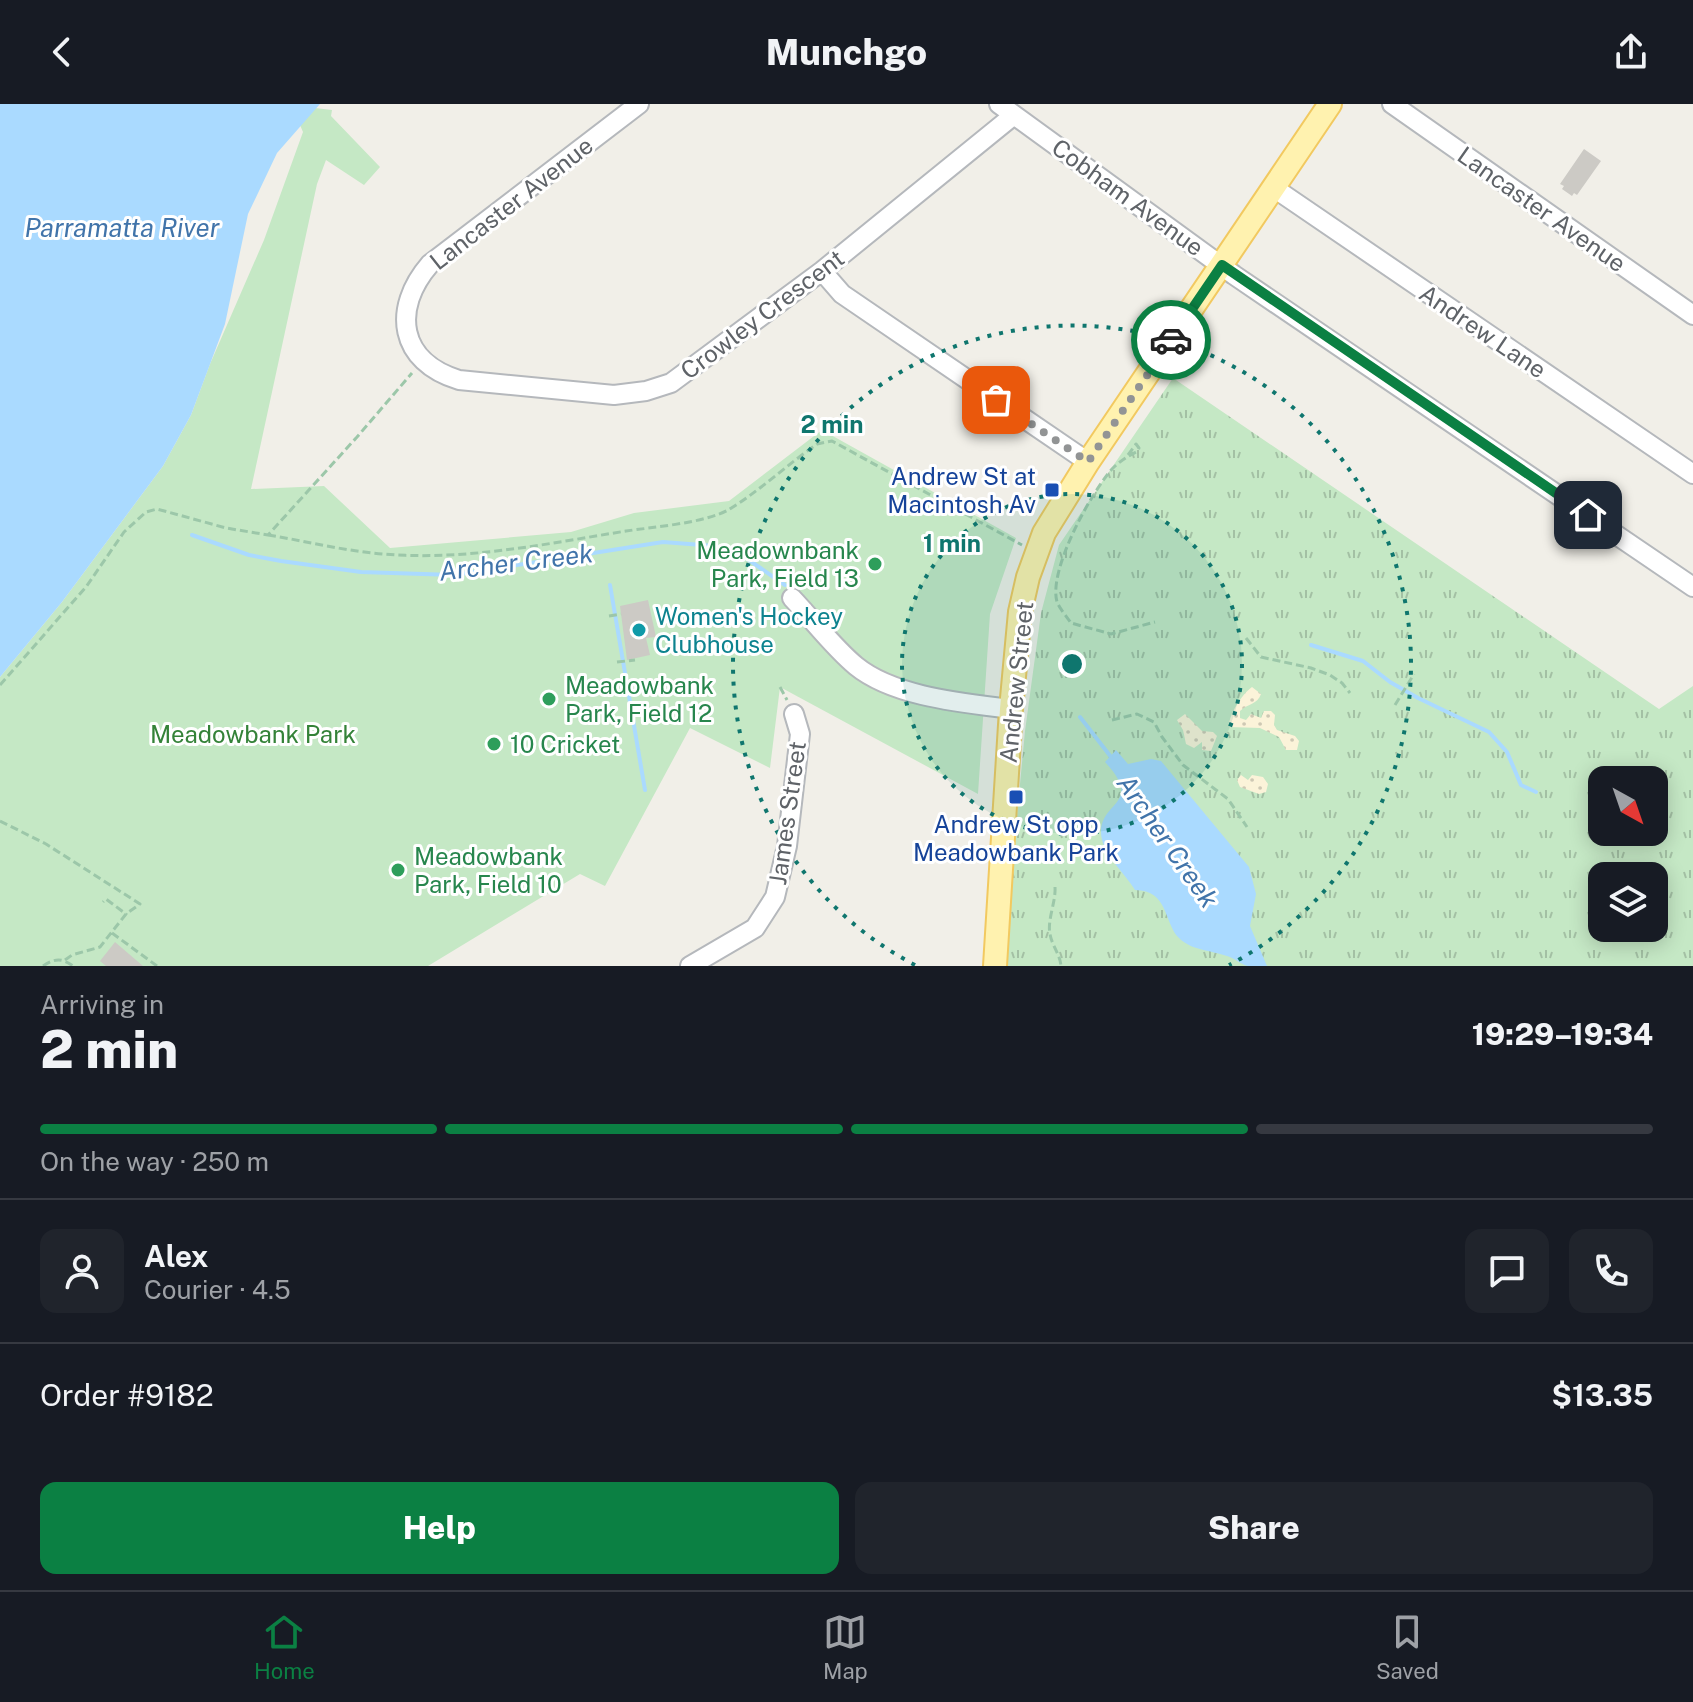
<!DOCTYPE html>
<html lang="en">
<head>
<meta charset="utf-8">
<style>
	body { margin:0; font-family:"Public Sans",sans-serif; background:#20242c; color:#f1f3f6; height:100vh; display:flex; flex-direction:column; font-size:30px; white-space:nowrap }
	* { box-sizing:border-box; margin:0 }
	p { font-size:26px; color:#9ea1a6 }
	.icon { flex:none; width:44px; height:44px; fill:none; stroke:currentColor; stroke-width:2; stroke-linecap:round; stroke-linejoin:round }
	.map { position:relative; height:862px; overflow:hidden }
	.sheet { display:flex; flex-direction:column; background:#171b24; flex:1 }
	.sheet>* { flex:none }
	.needle { width:52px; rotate:140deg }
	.tools { position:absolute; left:1588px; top:662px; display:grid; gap:16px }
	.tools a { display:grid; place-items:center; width:80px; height:80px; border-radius:16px; background:#171b24; box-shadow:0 4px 20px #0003; font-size:40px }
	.pin { position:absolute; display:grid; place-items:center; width:68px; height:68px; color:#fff; margin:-34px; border-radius:16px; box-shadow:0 4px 12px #0006 }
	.courier { position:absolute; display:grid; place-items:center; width:80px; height:80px; margin:-40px; border:6px solid #0b8043; border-radius:50%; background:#fff; color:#222; box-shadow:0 2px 10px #0007 }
	.head em { font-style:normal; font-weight:800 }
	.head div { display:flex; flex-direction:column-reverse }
	.head { display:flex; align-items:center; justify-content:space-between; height:136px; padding:0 40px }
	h1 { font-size:52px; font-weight:800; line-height:60px }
	.bar { display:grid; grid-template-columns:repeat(4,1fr); gap:12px 8px; align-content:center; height:96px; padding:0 40px }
	.bar i { height:10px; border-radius:6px; background:#363941 }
	.bar .selected { background:#0b8043 }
	.bar p { grid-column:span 4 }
	.line { display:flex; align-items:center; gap:20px; padding:0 40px; border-top:2px solid #363941 }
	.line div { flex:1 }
	.round { display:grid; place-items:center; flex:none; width:84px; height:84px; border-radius:16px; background:#20242c }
	.action { display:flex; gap:16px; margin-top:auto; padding:16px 40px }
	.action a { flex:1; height:92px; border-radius:16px; background:#0b8043; color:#fff; font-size:32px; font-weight:800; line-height:92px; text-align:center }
	.action a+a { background:#20242c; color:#f1f3f6 }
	header { display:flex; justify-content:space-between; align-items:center; height:104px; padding:0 40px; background:#171b24; font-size:36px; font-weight:800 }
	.tabs { display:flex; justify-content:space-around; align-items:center; height:112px; border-top:2px solid #363941; background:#171b24; font-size:22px; color:#9ea1a6 }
	.tabs a { display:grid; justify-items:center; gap:4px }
	.tabs .selected { color:#0b8043 }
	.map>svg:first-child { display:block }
</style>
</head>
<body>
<header><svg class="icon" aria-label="back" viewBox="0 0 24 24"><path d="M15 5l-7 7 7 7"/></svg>Munchgo<svg class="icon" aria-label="share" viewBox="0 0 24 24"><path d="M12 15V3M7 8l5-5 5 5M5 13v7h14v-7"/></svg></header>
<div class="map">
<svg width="1693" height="862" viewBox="0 0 1693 862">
	<defs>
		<pattern id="grass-tufts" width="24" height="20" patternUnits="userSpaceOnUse" patternTransform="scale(2)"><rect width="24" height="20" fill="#c5e8c5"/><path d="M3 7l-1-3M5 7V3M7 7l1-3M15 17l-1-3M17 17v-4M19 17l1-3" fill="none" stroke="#a3c0a4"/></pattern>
		<pattern id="sand-dots" width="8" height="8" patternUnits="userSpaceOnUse" patternTransform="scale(2)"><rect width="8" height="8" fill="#fbf3d9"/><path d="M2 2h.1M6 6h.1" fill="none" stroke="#cec8b4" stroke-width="1.8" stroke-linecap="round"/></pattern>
	</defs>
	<rect width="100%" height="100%" fill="#f1efe8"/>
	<path fill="url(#grass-tufts)" fill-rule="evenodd" d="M1173,274L1659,605L1693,582V862H1008V808L1025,627L1041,509L1059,441ZM1602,676H1654V728H1602ZM1602,772H1654V824H1602Z"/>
	<path fill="url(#sand-dots)" d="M1252,583L1261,590C1258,600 1247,600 1240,607V614L1246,616L1251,610L1261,614L1264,607H1271L1275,611L1274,621L1277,626L1295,632L1299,637L1297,646H1286L1279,633L1260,624L1229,623C1228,612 1242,590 1252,583Z
		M1185,610L1202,627L1213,628L1217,632L1211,647L1202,646V638L1194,644L1186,640L1183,626L1177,616Z
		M1241,671L1248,676L1252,671L1263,673L1268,680L1266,688L1259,690L1240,683L1237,676Z"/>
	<path fill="#c5e8c5" d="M315,4L332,6L331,12L380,63L364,81L326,56L317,80L251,385L324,382L390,444L571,428L634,409L729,397L822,326L1016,434L990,510L978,690L780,583L770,664L690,624L605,782L580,770L428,862H0V573L62,498L163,362L191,311L210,260L264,136L303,28L300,21Z"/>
	<path fill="#aadaff" d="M0,0H320L277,49L248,110L225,220L191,311L163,362L62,498L0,573Z
		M1116,646L1128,660L1151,655L1161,657L1249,763L1256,790L1250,822L1267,862C1261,862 1254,862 1248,862C1242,861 1237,856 1232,854C1215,846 1193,848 1179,834C1164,820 1169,786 1135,786C1125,769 1101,749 1101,728C1101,697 1144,700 1105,658Z"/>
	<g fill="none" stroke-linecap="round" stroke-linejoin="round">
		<path stroke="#aadaff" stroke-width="4" d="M192,431L249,451L281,457L361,468L454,471L663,438L715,442L746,454L785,481
			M610,481L645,686
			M1311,541L1363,557L1390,578L1418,594L1489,628L1507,648L1521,681L1536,688
			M1080,613L1111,653"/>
	</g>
	<path fill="#cccac5" d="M1584,45L1601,57L1577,91L1574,89L1572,92L1562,85L1564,82L1560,80Z
		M648,496L656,533L646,534L650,551L627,556L620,502Z
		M115,838L143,862H106L100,857Z"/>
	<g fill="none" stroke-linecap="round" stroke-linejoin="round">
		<defs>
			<path id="minor" d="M639,0L430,160C391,205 399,258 459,276L614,291L646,287L671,279L822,167L1014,11
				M999,0L1234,171L1693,483
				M1392,0L1693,211
				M1274,84L1693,370
				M822,167L842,190L1088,358
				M792,494C813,516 833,543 856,562C894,593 964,599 1011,605
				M690,862L755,824L775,793L787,742L800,630L794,610"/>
			<path id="major" d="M995,862L1011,605L1020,508L1028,473L1044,429L1088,358L1330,0"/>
		</defs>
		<use href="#minor" stroke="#b5b8bc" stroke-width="22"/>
		<use href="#major" stroke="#f2c960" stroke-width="26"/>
		<path stroke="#9cc7a9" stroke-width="3" stroke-dasharray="8 4" stroke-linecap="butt" d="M1128,351L1136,340L1139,344L1138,347C1128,352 1120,357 1112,365C1091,389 1048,466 1057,498C1060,505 1067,513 1071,519L1111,530L1155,518
			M268,431C306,437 344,447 383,450C464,457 546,440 626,427C654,423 704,419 728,406C757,389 788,360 817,340L832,337L1022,441
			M609,512L621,510
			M1246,534L1261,553L1311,564L1330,571L1342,579L1350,589
			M617,558L635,556
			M0,581L86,483L124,428L146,408L157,405L226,424L268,431L357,333L412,269
			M780,583L787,596
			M1395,601L1414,570
			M1112,616L1137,610L1154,618L1162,633L1183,661L1228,695L1247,723
			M0,717L46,740L140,800L126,810
			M1055,783C1056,798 1047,816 1050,830C1052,842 1060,850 1061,862
			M112,829L157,862
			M65,856L72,851L100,843L126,810L106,795L103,798
			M43,862C55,854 62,854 73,862"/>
		<use href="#minor" stroke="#fff" stroke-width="18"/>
		<use href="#major" stroke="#fff2af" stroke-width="22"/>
	</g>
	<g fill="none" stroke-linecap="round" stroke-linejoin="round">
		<path stroke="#929495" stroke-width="8" stroke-dasharray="0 14.4" d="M996,296L1088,358L1171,236"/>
		<path stroke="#0b8043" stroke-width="10" d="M1171,236L1222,161L1588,411"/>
	</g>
	<circle cx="1072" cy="560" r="170" fill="#0f766e" fill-opacity=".12"/>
	<g fill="none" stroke="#0f766e" stroke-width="4" stroke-dasharray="4 8">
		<circle cx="1072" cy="560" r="170"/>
		<path d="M915 861A339 339 0 1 1 1229 861"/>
	</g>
	<g fill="#1a4fb4" stroke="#fff" stroke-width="3">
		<rect x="1044" y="378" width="16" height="16" rx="4"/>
		<rect x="1008" y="685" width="16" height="16" rx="4"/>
	</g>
	<g fill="#2e9e5b" stroke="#fff" stroke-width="3">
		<circle cx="875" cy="460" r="8"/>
		<circle cx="549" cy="595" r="8"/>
		<circle cx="494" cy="640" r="8"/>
		<circle cx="398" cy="766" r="8"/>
	</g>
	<circle fill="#0f9aa8" stroke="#fff" stroke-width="3" cx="639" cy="526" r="8"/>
	<g text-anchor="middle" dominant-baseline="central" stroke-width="6" stroke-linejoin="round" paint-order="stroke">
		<g font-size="24" fill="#5f6368" stroke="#fff">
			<text transform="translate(1128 93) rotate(36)">Cobham Avenue</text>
			<text transform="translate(511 99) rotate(-38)">Lancaster Avenue</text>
			<text transform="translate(1542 105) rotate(35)">Lancaster Avenue</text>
			<text transform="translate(762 210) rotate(-37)">Crowley Crescent</text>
			<text transform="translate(1483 227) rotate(34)">Andrew Lane</text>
			<text transform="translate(1016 578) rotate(-84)">Andrew Street</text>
			<text transform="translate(787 709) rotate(-82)">James Street</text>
		</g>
		<g font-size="24" fill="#164399" stroke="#fff" text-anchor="end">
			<text x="1036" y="372">Andrew St at<tspan x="1036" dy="28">Macintosh Av</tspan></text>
			<text x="1016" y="720" text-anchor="middle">Andrew St opp<tspan x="1016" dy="28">Meadowbank Park</tspan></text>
		</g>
		<g font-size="24" fill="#27864d" stroke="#fff" text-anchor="start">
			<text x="859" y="446" text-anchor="end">Meadownbank<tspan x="859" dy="28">Park, Field 13</tspan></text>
			<text x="565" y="581">Meadowbank<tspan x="565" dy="28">Park, Field 12</tspan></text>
			<text x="510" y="640">10 Cricket</text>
			<text x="414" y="752">Meadowbank<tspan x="414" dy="28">Park, Field 10</tspan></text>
		</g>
		<g font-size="24" fill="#0d838f" stroke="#fff" text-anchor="start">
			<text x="655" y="512">Women's Hockey<tspan x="655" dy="28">Clubhouse</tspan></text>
		</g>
		<g font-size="24" fill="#348238" stroke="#fff">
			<text x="253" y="630">Meadowbank Park</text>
		</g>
		<g font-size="26" font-style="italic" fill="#4174aa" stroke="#fff">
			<text x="122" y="123">Parramatta River</text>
			<text transform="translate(516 458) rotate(-7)">Archer Creek</text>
			<text transform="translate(1168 737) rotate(55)">Archer Creek</text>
		</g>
	</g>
	<circle cx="1072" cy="560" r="12" fill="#0f766e" stroke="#fff" stroke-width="4"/>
	<g font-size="24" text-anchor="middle" font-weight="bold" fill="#0f766e" stroke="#fff" stroke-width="6" stroke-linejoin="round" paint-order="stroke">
		<text x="832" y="329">2 min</text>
		<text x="952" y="448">1 min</text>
	</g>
</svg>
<div class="tools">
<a><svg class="needle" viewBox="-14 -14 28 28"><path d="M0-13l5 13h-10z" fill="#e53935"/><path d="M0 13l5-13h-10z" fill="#9ea1a6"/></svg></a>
<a><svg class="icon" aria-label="layers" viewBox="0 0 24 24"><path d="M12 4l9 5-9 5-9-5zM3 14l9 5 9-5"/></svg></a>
</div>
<div class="pin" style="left:996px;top:296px;background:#ea580c"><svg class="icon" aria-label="bag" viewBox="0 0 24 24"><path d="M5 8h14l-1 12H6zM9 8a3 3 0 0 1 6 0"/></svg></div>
<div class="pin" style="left:1588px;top:411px;background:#1f2937"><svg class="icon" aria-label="home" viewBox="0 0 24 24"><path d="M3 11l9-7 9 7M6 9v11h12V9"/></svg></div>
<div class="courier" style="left:1171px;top:236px"><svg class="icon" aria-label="car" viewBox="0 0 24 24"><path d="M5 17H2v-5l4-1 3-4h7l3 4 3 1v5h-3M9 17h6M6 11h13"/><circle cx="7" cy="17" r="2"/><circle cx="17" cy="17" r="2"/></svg></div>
</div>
<section class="sheet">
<div class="head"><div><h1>2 min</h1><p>Arriving in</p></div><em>19:29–19:34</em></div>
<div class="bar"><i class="selected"></i><i class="selected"></i><i class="selected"></i><i></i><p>On the way · 250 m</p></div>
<div class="line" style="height:144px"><a class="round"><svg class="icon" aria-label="person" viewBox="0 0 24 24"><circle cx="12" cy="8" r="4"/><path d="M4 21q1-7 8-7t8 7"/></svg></a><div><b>Alex</b><p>Courier · 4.5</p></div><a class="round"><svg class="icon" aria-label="chat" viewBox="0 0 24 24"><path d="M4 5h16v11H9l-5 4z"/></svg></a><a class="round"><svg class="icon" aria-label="phone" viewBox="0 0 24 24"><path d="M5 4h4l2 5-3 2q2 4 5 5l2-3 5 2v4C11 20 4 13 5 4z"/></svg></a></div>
<div class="line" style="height:104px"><div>Order #9182</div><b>$13.35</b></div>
<div class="action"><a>Help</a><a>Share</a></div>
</section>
<nav class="tabs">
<a class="selected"><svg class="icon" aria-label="home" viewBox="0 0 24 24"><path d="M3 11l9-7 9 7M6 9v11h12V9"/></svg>Home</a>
<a><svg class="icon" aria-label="map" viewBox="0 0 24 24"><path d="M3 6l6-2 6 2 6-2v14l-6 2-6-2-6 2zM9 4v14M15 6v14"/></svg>Map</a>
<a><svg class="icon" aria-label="saved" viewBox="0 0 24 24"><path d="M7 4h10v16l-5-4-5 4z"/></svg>Saved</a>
</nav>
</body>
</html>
